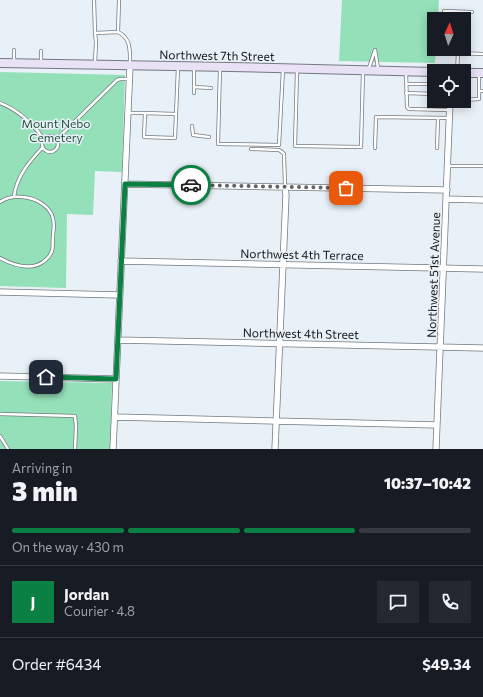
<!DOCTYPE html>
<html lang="en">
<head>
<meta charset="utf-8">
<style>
	body { margin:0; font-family:Commissioner,sans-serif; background:#242831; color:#f1f3f6; height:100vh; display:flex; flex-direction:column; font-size:15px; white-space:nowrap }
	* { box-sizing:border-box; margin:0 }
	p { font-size:13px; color:#9ea1a6 }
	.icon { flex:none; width:22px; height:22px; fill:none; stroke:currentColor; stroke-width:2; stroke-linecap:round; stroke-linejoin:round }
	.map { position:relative; height:449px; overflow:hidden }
	.sheet { display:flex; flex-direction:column; background:#171b24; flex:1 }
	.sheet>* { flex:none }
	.needle { width:26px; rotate:4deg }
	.tools { position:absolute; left:427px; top:12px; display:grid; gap:8px }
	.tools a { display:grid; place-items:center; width:44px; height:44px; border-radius:0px; background:#171b24; box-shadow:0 2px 10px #0003; font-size:20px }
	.pin { position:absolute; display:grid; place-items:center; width:34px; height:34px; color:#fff; margin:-17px; border-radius:8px; box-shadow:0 2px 6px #0006 }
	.courier { position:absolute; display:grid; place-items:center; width:40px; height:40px; margin:-20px; border:3px solid #0b8043; border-radius:50%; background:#fff; color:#222; box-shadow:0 1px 5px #0007 }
	.summary em { font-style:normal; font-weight:800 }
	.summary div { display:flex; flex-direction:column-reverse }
	.summary { display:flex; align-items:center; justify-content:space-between; height:68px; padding:0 12px }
	h1 { font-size:26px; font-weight:800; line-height:30px }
	.bar { display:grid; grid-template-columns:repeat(4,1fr); gap:6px 4px; align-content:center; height:48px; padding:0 12px }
	.bar i { height:5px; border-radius:3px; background:#363941 }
	.bar .active { background:#0b8043 }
	.bar p { grid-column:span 4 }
	.line { display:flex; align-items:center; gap:10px; padding:0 12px; border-top:1px solid #363941 }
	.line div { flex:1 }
	.round { display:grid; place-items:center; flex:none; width:42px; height:42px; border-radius:0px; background:#242831 }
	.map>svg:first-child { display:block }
</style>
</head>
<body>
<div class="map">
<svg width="483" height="449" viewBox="0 0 483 449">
	<rect width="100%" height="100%" fill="#e9f1f8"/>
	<path fill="#94e1b9" d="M342,0H439L438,19H434V49H436L435,63L339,61Z
		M0,72L125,75L122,172L95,171L93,215L67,214L66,288L0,286Z
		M0,381L112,383L110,449H0Z"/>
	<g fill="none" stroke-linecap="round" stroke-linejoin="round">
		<defs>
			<path id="service" d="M94,0L95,33L96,42L95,63
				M119,0L118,32C131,38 130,51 130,63
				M444,19V11L472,12
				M95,33L118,32
				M443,49V53H458
				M41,51V62
				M14,62V50
				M194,68V87L211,88
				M220,68L218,144L279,145L283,69
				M369,68L375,50L378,68
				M297,71L295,146L361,147L363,71
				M457,71L458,53L483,54
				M406,72L407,107L409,109L449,110
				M406,84H431L432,74
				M479,91H483
				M194,93V87
				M406,93L434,94
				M464,100L479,99V74
				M0,103C18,110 32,123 43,138
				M128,113H145L144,137L175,138L178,67
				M145,113L175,114
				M192,126L193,135L209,137
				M42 144a8 8 0 1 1 16 0a8 8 0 1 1-16 0Z
				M57,139L117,80L120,79H128
				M375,148L376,117L449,118
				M437,148L438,118
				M251,149L279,150L282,152L284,154L285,186
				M448,166H483
				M14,196C17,176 29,162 42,148
				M0,202C7,197 14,196 23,197C35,198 51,206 53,219C55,225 53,231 53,237C52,242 54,248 51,253C50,256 47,259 43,262C30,271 13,265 0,258
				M0,414L75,416L76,426L75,449
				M0,436L8,449"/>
			<path id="minor" d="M125,184L447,190
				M447,199L483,200
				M121,261L483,269
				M0,292L120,295
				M118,340L483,348
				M0,376L116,379
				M115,417L437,425
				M113,449L130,66
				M275,449L286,195L285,187
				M436,449L450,101"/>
			<path id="secondary" d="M0,63L231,67L434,72
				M464,73H483"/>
		</defs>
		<use href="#service" stroke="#72797f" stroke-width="4"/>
		<use href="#minor" stroke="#72797f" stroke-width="7"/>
		<use href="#secondary" stroke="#72797f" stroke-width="10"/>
		<use href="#service" stroke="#fff" stroke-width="2.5"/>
		<use href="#minor" stroke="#fff" stroke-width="5.5"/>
		<use href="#secondary" stroke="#e9e1f6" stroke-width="8"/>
	</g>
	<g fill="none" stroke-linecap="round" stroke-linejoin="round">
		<path stroke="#5f6367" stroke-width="4" stroke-dasharray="0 7.2" d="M191,185L346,188"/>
		<path stroke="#0b8043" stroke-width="5" d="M46,377L116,379L125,184L191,185"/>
	</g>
	<g text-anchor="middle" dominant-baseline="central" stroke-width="3" stroke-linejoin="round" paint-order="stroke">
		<g font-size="12" fill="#141719" stroke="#e9f1f8">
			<text transform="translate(217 55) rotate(1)">Northwest 7th Street</text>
			<text transform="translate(302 254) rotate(1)">Northwest 4th Terrace</text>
			<text transform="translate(433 275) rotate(-88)">Northwest 51st Avenue</text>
			<text transform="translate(301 333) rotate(1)">Northwest 4th Street</text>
		</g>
		<g font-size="12" fill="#244f3a" stroke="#e9f1f8">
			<text x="56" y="123">Mount Nebo<tspan x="56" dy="14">Cemetery</tspan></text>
		</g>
	</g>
</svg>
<div class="tools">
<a><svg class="needle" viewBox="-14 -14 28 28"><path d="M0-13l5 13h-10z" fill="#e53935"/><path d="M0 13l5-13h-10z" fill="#9ea1a6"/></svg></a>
<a><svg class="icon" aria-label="locate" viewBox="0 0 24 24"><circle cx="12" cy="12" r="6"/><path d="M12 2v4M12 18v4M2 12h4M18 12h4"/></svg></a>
</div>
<div class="pin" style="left:346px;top:188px;background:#ea580c"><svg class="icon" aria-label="bag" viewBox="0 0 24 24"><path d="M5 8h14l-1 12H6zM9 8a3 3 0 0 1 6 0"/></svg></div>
<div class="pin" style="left:46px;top:377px;background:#1f2937"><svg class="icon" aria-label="home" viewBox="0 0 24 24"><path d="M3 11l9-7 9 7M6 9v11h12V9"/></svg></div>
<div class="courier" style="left:191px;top:185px"><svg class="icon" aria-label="car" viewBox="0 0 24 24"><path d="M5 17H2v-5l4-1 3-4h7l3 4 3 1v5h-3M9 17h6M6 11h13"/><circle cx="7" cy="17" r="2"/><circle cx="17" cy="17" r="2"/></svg></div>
</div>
<section class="sheet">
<div class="summary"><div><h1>3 min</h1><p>Arriving in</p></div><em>10:37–10:42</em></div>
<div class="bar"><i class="active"></i><i class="active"></i><i class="active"></i><i></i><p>On the way · 430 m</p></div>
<div class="line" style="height:72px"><b class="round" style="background:#0b8043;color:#fff">J</b><div><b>Jordan</b><p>Courier · 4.8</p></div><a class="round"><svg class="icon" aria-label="chat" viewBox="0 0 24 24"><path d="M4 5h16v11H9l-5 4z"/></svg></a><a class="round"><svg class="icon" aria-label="phone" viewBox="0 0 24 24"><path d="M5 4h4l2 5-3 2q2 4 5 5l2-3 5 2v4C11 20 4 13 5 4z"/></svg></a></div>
<div class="line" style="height:52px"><div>Order #6434</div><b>$49.34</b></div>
</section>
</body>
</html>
